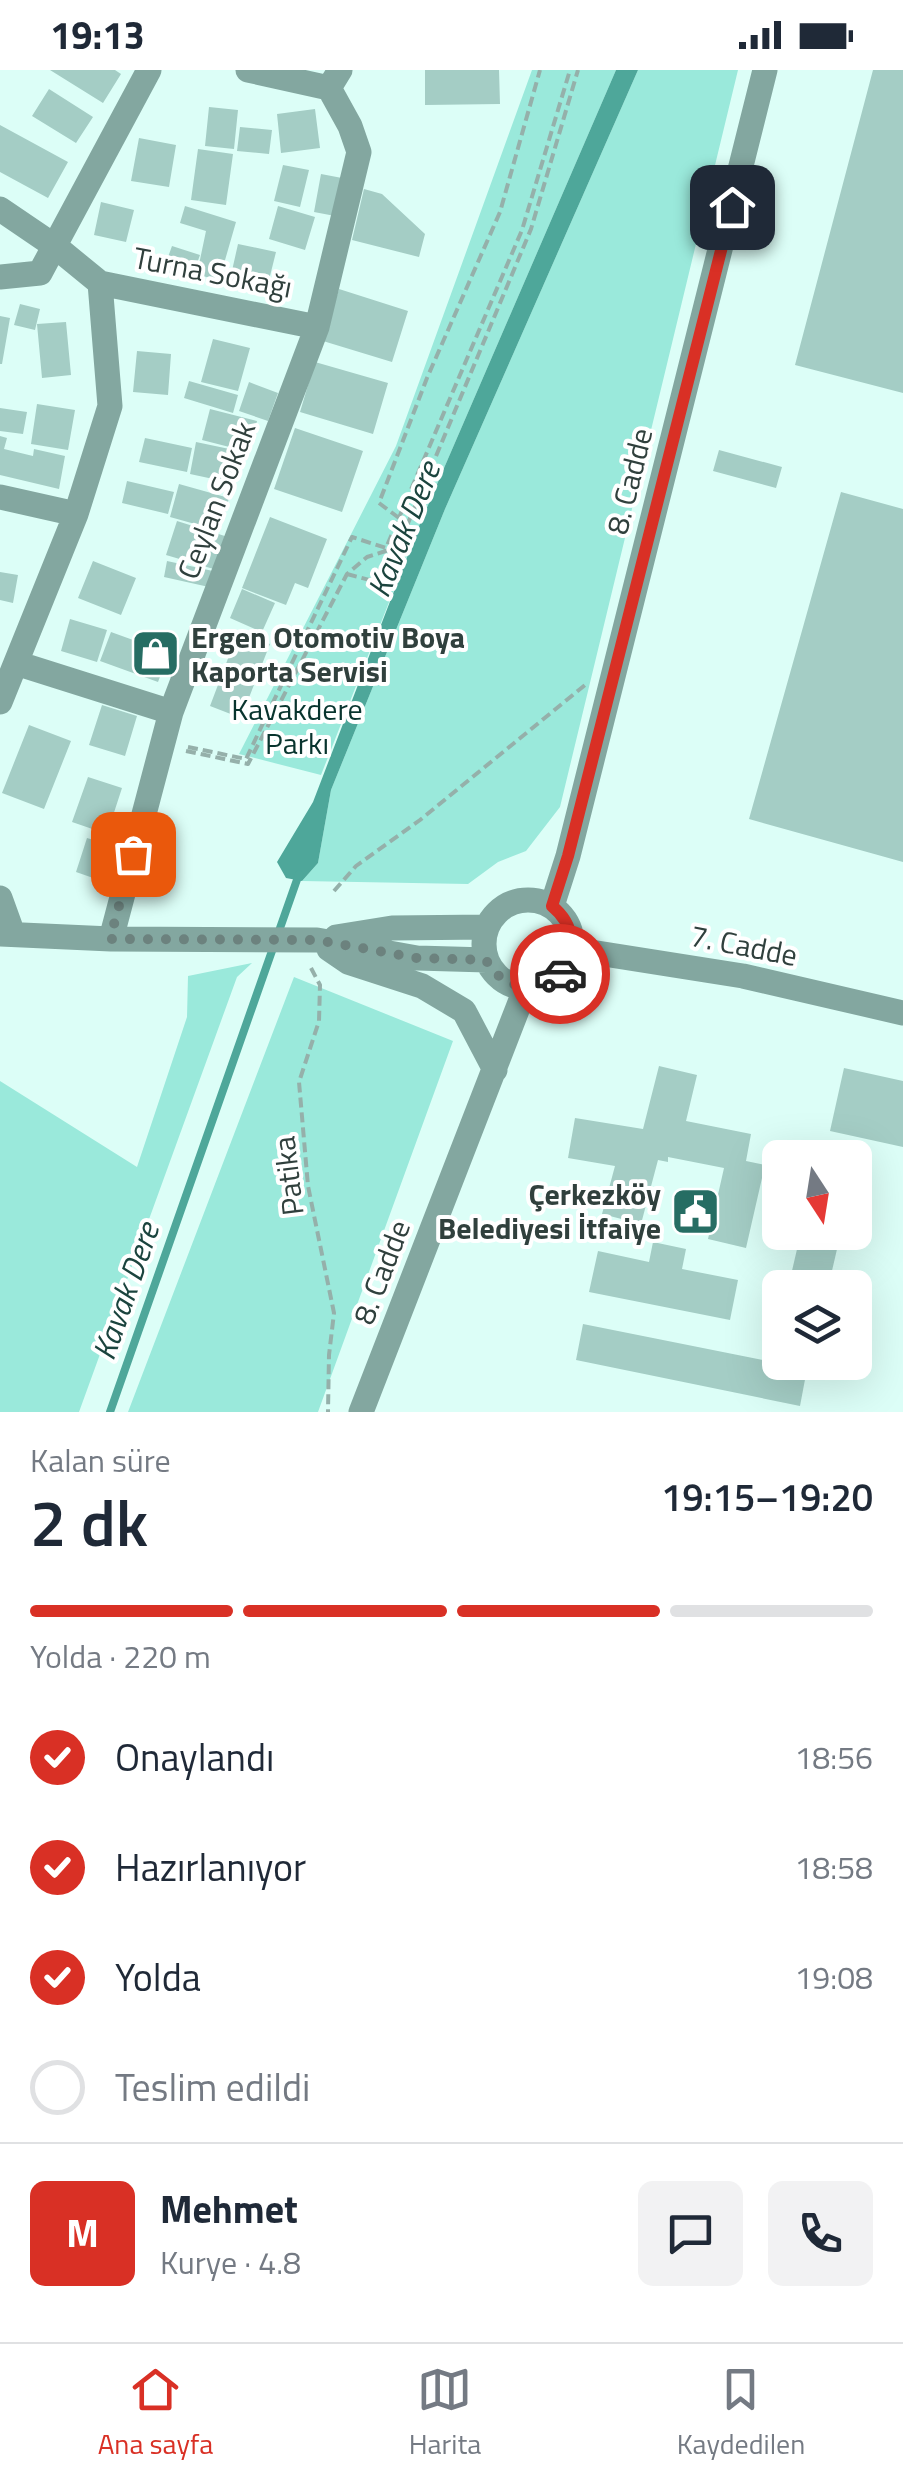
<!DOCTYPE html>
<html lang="tr">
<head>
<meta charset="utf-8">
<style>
	body { margin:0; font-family:"Titillium Web",sans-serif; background:#f2f2f3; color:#1f2937; height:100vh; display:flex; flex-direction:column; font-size:38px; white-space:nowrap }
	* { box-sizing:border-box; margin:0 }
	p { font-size:32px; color:#747a83 }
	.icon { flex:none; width:55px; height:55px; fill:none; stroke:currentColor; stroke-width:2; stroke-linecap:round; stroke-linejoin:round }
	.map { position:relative; height:1342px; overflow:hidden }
	.panel { display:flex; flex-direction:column; background:#fff; flex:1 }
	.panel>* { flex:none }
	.needle { width:65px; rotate:168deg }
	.fabs { position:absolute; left:762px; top:1070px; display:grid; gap:20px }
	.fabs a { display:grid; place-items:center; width:110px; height:110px; border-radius:15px; background:#fff; box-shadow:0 10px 40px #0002; font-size:50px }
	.pin { position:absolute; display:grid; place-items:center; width:85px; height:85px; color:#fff; margin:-42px; border-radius:20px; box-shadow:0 5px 15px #0006 }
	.courier { position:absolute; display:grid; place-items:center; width:100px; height:100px; margin:-50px; border:8px solid #d93025; border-radius:50%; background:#fff; color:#222; box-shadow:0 2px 12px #0007 }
	.headline em { font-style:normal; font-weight:600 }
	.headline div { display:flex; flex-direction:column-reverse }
	.headline { display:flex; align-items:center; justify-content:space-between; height:170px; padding:0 30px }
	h1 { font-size:65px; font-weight:600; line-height:75px }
	.bar { display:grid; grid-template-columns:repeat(4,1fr); gap:15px 10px; align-content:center; height:120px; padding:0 30px }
	.bar i { height:12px; border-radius:8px; background:#e0e1e3 }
	.bar .selected { background:#d93025 }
	.bar p { grid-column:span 4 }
	.line { display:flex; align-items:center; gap:25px; padding:0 30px; border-top:2px solid #e0e1e3 }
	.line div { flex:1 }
	.round { display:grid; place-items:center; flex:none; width:105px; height:105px; border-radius:15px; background:#f2f2f3 }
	ol { padding:0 30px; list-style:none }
	li { display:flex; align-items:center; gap:30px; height:110px }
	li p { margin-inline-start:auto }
	li .icon { padding:10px; border-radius:50%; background:#d93025; color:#fff; stroke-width:4 }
	li:last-child { color:#747a83 }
	li i { width:55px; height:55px; border:5px solid #e0e1e3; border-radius:50% }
	.status { display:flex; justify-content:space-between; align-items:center; height:70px; padding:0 50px; background:#fff; direction:ltr }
	.status svg { height:28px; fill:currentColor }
	.tabs { display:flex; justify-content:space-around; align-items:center; height:140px; border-top:2px solid #e0e1e3; background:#fff; font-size:28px; color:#747a83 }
	.tabs a { display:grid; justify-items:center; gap:5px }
	.tabs .selected { color:#d93025 }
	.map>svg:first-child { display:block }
</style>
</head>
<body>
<div class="status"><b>19:13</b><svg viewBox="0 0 49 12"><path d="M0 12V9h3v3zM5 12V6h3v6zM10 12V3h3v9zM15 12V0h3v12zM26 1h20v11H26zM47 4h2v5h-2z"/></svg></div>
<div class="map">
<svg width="903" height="1342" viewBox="0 0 903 1342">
	<rect width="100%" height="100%" fill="#dcfef7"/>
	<path fill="#9ae9db" d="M532,0H616L419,456L321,705L239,684L396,376Z
		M638,0H738L560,737L526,781L498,792L468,814L302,811L318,793L331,720L445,439Z
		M252,893L237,907L79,1342H0V1011L137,1097L187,947L188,906Z
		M294,907L453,971L318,1342H128Z"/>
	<path fill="#4ea79a" d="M616,0H638L445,439L331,720L318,793L302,811L286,808L277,792L313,732L419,456Z"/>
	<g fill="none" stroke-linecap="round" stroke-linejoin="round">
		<path stroke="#4ea79a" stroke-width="8" d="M110,1342L299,804"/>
	</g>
	<path fill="#a4cdc5" d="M50,0H115L121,4L103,33Z
		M425,0H499L500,34L425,35Z
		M873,0H903V323L795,295Z
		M49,19L93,47L76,73L32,46Z
		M209,37L238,40L234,79L205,76Z
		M315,39L320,78L281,83L277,44Z
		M0,55L68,92L48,128L0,102Z
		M240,57L272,60L269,84L237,81Z
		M139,68L176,75L169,117L131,111Z
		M198,79L233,84L226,135L191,130Z
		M283,95L309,100L300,137L274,131Z
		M321,104L342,108L335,146L314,142Z
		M364,119L382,124L425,164L419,187L352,170Z
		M101,132L134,140L126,172L94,165Z
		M185,136L236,152L219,211L197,204L206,161L180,153Z
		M278,136L315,147L305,180L269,169Z
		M238,174L276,182L266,222L229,214Z
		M172,176L200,185L191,210L163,201Z
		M339,219L408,241L392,292L323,271Z
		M20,234L40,239L35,260L14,255Z
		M0,246L10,248L2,294H0Z
		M66,252L71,305L42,308L37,254Z
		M213,269L250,278L238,321L201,312Z
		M137,281L171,284L168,325L133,322Z
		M315,292L388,313L373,364L300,342Z
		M189,311L238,325L233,343L184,328Z
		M249,312L278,323L268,351L239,341Z
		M37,334L75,340L68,380L31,374Z
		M0,338L27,342L23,364L0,361Z
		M210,339L257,351L249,382L202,370Z
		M295,358L363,381L342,442L274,419Z
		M0,366L7,368L4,379L33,386L34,379L65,386L59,419L0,405Z
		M145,368L192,378L187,402L139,392Z
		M196,372L239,381L232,413L190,404Z
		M719,380L782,397L776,418L713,401Z
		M127,411L174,422L168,444L122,433Z
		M179,414L229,428L220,461L170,447Z
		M841,422L903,439V792L749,749Z
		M270,447L327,469L308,518L295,513L286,535L242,518Z
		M177,451L228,467L217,500L166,485Z
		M93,491L136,508L121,545L78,528Z
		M167,491L213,501L209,517L164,507Z
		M0,502L18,505L13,533L0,530Z
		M242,519L275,533L262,562L230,548Z
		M70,549L107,560L97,592L61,581Z
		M111,562L169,583L158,612L100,591Z
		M238,562L270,574L241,648L210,636Z
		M102,635L137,646L125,686L89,675Z
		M29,655L71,671L44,739L2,723Z
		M88,707L122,718L107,764L72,752Z
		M87,768L110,775L99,810L76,802Z
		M659,996L697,1005L686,1051L751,1064L746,1091L765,1095L746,1178L708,1169L724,1098L668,1087V1092L658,1090L641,1154L602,1144L615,1096L568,1088L575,1048L643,1059Z
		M844,998L903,1011V1077L830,1061Z
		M801,1162H841L828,1218H788Z
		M653,1172L686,1179L682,1199L738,1210L730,1250L589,1222L598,1181L649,1192Z
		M583,1254L807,1299L800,1336L576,1290Z"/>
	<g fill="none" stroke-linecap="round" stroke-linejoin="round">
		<path stroke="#95b0aa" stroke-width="4" stroke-dasharray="10 5" stroke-linecap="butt" d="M399,448L379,433L427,308L500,142L540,0
			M347,504L381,513L398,477
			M188,677L246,689L352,467L386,478L522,160L570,0
			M186,681L248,694L347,504L367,487L398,477L531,159L578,0
			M334,821L356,796L420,750L585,615
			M311,898L320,915L319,951L299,1012L308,1116L334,1243L329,1285L328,1342"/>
		<path stroke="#83a7a0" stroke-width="25" d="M248,0L329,18L340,0
			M0,139L56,177L100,213L317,257
			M0,207L40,203L149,0
			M0,427L76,444
			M16,593L171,642
			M0,632L76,444L110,336L100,213
			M0,828L13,864
			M484 874a44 44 0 1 1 88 0a44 44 0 1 1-88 0Z
			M552,836L568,786L765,0
			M0,864L111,869L317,870L417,888L487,890
			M336,867L392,858L487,857
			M111,869L171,642L317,257L359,82L350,56L329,18
			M329,879L348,892L422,916L464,941L495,1000
			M572,879L743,906L903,943
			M361,1342L526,917"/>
	</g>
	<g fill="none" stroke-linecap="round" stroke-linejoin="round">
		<path stroke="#6c827e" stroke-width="10" stroke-dasharray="0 18" d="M133,784L110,869L317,870L417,888L486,890C502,919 534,925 560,904"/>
		<path stroke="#d93025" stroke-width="12" d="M560,904C577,880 575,855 552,836L568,786L732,137"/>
	</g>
	<defs>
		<symbol id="shop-square" viewBox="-11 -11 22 22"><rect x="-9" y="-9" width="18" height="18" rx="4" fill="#266d63" stroke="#fff"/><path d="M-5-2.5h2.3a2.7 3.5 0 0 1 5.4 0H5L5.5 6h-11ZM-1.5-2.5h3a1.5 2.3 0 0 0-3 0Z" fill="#fff"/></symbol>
		<symbol id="civic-square" viewBox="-11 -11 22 22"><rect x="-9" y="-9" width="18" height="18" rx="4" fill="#266d63" stroke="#fff"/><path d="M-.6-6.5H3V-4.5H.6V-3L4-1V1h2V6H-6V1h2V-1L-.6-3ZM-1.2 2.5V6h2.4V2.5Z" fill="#fff"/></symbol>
	</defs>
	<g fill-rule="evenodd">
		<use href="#shop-square" x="128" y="556" width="55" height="55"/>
		<use href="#civic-square" x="668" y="1114" width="55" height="55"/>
	</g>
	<g text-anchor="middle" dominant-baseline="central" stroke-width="8" stroke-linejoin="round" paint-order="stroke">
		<g font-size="30" fill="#30403d" stroke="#fff">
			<text transform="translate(213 202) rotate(11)">Turna Sokağı</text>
			<text transform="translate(629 411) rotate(-76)">8. Cadde</text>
			<text transform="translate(216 430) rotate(-69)">Ceylan Sokak</text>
			<text transform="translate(744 875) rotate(11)">7. Cadde</text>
			<text transform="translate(288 1106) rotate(-97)">Patika</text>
			<text transform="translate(381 1202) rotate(-69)">8. Cadde</text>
		</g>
		<g font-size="30" font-weight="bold" fill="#30403d" stroke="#fff" text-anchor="start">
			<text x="191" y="567">Ergen Otomotiv Boya<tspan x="191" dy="34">Kaporta Servisi</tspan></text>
			<text x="661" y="1124" text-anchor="end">Çerkezköy<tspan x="661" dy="34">Belediyesi İtfaiye</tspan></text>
		</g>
		<g font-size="30" fill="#08342e" stroke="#fff">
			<text x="297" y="639">Kavakdere<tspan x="297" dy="34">Parkı</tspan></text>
		</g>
		<g font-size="32" font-style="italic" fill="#1b443e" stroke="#fff">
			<text transform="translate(403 459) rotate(-68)">Kavak Dere</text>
			<text transform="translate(125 1221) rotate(-71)">Kavak Dere</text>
		</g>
	</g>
</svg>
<div class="fabs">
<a><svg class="needle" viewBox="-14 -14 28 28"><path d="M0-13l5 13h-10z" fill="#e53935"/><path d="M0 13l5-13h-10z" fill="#747a83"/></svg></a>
<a><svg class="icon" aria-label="layers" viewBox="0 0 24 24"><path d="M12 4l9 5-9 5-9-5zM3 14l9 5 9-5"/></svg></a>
</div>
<div class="pin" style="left:133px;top:784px;background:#ea580c"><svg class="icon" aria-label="bag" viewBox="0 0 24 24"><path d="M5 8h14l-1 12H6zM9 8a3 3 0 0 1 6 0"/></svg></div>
<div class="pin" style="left:732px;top:137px;background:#1f2937"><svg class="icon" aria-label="home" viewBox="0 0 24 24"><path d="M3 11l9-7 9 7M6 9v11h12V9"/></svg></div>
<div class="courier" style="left:560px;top:904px"><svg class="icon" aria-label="car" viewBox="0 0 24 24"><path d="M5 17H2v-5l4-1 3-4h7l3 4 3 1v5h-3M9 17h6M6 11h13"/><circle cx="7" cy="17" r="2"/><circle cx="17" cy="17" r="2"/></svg></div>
</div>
<section class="panel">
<div class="headline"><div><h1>2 dk</h1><p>Kalan süre</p></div><em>19:15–19:20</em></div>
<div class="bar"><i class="selected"></i><i class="selected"></i><i class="selected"></i><i></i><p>Yolda · 220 m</p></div>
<ol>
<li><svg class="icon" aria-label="check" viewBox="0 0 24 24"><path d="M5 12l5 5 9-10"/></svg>Onaylandı<p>18:56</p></li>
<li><svg class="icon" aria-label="check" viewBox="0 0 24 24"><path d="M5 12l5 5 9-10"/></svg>Hazırlanıyor<p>18:58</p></li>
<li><svg class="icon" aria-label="check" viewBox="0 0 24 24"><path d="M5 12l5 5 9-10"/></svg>Yolda<p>19:08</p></li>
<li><i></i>Teslim edildi</li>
</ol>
<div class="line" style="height:180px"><b class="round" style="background:#d93025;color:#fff">M</b><div><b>Mehmet</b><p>Kurye · 4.8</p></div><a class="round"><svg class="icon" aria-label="chat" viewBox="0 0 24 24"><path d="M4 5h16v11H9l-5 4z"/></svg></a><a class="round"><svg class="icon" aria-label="phone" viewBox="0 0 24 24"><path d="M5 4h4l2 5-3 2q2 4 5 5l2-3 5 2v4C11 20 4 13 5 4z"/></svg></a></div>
</section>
<nav class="tabs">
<a class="selected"><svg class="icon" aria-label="home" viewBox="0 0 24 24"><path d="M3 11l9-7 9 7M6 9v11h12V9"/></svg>Ana sayfa</a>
<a><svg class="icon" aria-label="map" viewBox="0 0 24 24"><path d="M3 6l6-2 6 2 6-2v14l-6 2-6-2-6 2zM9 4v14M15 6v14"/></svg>Harita</a>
<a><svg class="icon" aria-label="saved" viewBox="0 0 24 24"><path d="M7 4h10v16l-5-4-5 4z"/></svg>Kaydedilen</a>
</nav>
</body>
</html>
